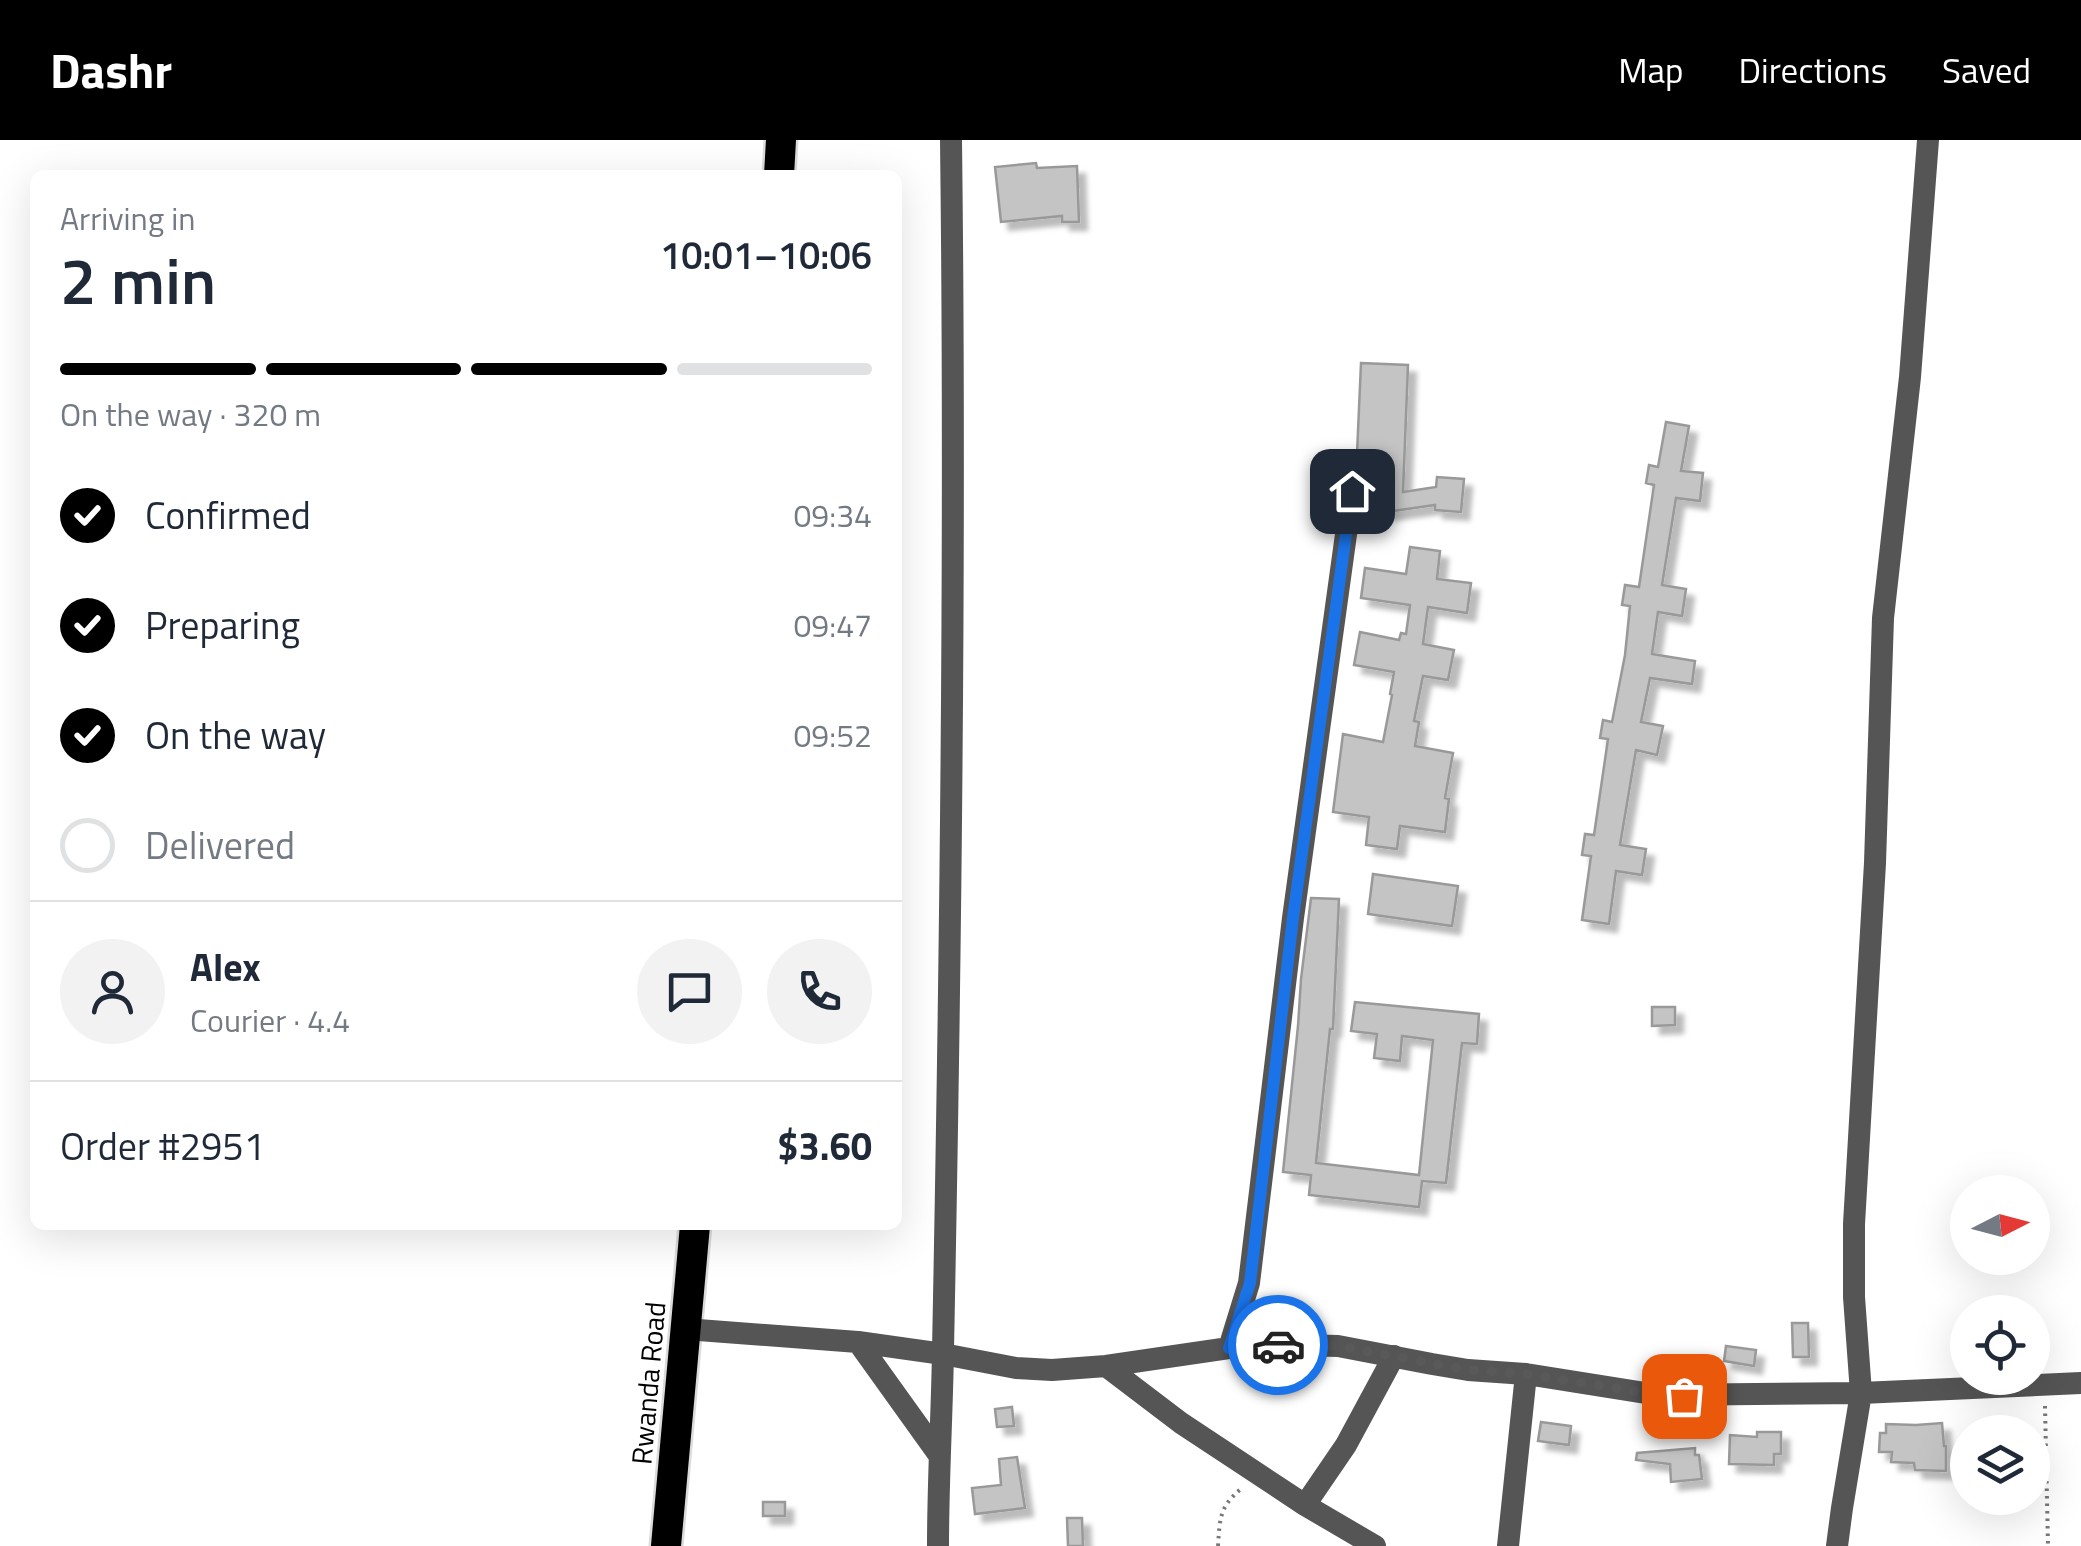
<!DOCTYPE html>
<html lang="en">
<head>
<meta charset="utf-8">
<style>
	body { margin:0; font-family:"Titillium Web",sans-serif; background:#f2f2f3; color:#1f2937; height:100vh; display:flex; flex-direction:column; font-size:38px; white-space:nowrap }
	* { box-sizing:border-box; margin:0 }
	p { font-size:32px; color:#747a83 }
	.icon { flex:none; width:55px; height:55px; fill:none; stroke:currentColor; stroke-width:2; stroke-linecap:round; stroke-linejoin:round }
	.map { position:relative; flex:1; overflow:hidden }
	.panel { position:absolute; left:30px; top:30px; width:872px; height:1060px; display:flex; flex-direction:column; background:#fff; border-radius:15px; box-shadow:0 10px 40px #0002 }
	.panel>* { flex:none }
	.needle { width:65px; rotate:84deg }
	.tools { position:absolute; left:1950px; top:1035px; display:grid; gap:20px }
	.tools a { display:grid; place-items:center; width:100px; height:100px; border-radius:50%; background:#fff; box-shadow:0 10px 40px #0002; font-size:50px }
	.pin { position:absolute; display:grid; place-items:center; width:85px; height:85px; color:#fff; margin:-42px; border-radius:20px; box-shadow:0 5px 15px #0006 }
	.courier { position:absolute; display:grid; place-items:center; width:100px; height:100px; margin:-50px; border:8px solid #1a73e8; border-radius:50%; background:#fff; color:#222; box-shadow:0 2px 12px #0007 }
	.head em { font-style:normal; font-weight:600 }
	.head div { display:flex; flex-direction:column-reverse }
	.head { display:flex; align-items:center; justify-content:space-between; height:170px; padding:0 30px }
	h1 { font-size:65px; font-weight:600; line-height:75px }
	.bar { display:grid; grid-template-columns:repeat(4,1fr); gap:15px 10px; align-content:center; height:120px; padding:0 30px }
	.bar i { height:12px; border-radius:8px; background:#e0e1e3 }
	.bar .current { background:#000 }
	.bar p { grid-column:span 4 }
	.line { display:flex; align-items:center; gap:25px; padding:0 30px; border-top:2px solid #e0e1e3 }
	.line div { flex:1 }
	.round { display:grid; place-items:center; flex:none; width:105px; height:105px; border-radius:52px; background:#f2f2f3 }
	ol { padding:0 30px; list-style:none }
	li { display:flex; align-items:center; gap:30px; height:110px }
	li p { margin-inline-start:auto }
	li .icon { padding:10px; border-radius:50%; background:#000; color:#fff; stroke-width:4 }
	li:last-child { color:#747a83 }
	li i { width:55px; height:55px; border:5px solid #e0e1e3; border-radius:50% }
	header { display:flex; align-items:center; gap:60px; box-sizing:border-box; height:140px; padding:0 50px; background:#000; color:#fff }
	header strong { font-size:48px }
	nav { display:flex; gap:55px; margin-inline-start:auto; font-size:35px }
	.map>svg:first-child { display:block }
</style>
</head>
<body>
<header>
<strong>Dashr</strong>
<nav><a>Map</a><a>Directions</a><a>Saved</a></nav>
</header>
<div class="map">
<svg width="2081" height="1406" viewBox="0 0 2081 1406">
	<defs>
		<filter id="shadow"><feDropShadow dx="8" dy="8" stdDeviation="2.5" flood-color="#0004"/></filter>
	</defs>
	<rect width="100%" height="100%" fill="#fff"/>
	<path fill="#c4c4c4" stroke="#999" stroke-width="2.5" filter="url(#shadow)" d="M1036,23L1037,28L1077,26L1079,82H1062V76L1001,82L995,27Z
		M1361,223L1408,225L1403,352L1436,347L1437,337L1464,339L1461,372L1435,370V365L1386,372L1380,337L1356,336Z
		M1666,282L1689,286L1681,331L1703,333L1700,361L1676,358L1662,445L1686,449L1682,476L1658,472L1652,514L1695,521L1692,544L1650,538L1641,582L1663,586L1657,615L1636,610L1620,705L1646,709L1642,735L1616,731L1609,784L1582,780L1591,716L1582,715L1585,694L1594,695L1608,599L1600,598L1603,580L1612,582L1625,515L1630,466L1622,465L1625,445L1639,447L1654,345L1646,343L1649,325L1658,327Z
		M1410,407L1440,411L1437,439L1471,443L1467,473L1428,467L1423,504L1454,510L1448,540L1423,536L1414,581L1419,582L1415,606L1453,613L1445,658L1449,659L1445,692L1400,686L1397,709L1366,705L1369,677L1333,672L1343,594L1383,602L1392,555L1390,554L1394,532L1354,525L1360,492L1399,500L1401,493L1406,494L1410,465L1361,458L1365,428L1406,434Z
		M1373,734L1458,746L1452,786L1368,774Z
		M1311,758L1339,759L1333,889H1330L1316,1023L1419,1035L1433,900L1402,896L1400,921L1374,918L1377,894L1351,891L1355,862L1479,874L1477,904L1462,903L1446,1043L1422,1041L1419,1067L1309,1055L1311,1035L1283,1032L1298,886L1301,839Z
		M1652,867H1675V885L1652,886Z
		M1792,1183H1808L1809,1217H1793Z
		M1726,1206L1756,1210L1754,1226L1724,1221Z
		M1012,1267L1014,1286L997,1287L995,1269Z
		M1541,1282L1571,1286L1569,1305L1538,1301Z
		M1942,1283L1944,1306H1946V1331L1915,1330L1914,1323L1891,1322L1892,1312H1879L1880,1293H1886V1284L1916,1285Z
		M1757,1292H1781V1314H1774V1325L1729,1324L1730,1295L1757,1297Z
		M1695,1308V1315H1699L1702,1339L1671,1342L1670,1324L1636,1320L1637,1313Z
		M1017,1317L1025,1368L975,1374L972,1348L1001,1345L999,1319Z
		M763,1362H785V1376H763Z
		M1067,1378H1082L1083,1406H1068Z"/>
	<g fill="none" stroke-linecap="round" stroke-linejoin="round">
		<defs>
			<path id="highway" d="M779,35L781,0
				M666,1406L695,1085"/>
		</defs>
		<use href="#highway" stroke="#dbdbdb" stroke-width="35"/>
		<path stroke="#777" stroke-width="4" stroke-dasharray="2.5 5" stroke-linecap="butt" d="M2045,1266L2048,1406
			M1218,1406C1220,1379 1219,1367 1241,1349"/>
		<path stroke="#555" stroke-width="22" d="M685,1189L858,1202L943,1214L1016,1228L1052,1230L1106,1226L1229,1208L1296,1205L1338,1206L1432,1224L1468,1230L1526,1234L1658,1255L1861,1253L2081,1243
			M858,1202L939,1315
			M1229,1208L1249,1143L1293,778L1352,351
			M1106,1226L1181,1283L1305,1365L1375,1406
			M1305,1365L1346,1305L1394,1216
			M938,1406C938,1340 942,1275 943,1210C951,806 956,403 951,0
			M1508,1406L1526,1234
			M1837,1406L1842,1368L1861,1253L1854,1157V1084L1875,723L1883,478L1910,237L1928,0"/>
		<use href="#highway" stroke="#000" stroke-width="30"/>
	</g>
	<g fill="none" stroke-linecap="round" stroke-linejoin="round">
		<path stroke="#595959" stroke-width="10" stroke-dasharray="0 18" d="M1278,1205L1338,1206L1468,1230L1526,1234L1658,1255L1684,1256"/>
		<path stroke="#1a73e8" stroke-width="12" d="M1278,1205L1229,1208L1250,1143L1293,778L1352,351"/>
	</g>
	<g text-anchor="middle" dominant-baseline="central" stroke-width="8" stroke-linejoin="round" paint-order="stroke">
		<g font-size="28" fill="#000" stroke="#fff">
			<text transform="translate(648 1243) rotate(-85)">Rwanda Road</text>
		</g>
	</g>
</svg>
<div class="tools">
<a><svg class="needle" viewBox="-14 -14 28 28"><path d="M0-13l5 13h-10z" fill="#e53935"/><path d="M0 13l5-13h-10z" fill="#747a83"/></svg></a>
<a><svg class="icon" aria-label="locate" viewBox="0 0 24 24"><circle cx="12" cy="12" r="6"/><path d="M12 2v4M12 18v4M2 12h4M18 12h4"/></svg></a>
<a><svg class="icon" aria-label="layers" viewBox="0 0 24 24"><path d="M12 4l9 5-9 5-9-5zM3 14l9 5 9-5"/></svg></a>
</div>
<div class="pin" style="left:1684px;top:1256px;background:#ea580c"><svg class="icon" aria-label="bag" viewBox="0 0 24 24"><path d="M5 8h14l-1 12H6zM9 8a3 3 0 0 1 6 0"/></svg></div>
<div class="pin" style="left:1352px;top:351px;background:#1f2937"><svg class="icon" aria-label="home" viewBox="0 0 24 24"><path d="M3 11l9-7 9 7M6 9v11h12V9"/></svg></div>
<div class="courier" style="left:1278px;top:1205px"><svg class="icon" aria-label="car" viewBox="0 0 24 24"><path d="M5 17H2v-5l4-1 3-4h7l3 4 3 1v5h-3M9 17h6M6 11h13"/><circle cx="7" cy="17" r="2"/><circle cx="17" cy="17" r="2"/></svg></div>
<section class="panel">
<div class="head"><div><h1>2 min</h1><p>Arriving in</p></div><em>10:01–10:06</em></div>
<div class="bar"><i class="current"></i><i class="current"></i><i class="current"></i><i></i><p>On the way · 320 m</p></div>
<ol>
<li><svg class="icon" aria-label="check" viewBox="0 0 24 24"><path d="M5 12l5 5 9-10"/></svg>Confirmed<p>09:34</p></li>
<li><svg class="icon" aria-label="check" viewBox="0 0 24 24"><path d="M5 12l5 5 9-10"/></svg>Preparing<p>09:47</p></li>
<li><svg class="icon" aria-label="check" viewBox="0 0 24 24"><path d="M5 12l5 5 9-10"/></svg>On the way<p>09:52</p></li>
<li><i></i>Delivered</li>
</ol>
<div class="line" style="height:180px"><a class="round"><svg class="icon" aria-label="person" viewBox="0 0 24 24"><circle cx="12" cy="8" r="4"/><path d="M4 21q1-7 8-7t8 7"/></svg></a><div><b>Alex</b><p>Courier · 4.4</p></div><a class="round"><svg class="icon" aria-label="chat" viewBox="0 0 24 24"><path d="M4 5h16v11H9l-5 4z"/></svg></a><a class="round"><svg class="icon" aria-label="phone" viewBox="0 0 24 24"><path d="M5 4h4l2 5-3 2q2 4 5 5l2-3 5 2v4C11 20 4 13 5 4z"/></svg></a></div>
<div class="line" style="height:130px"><div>Order #2951</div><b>$3.60</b></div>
</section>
</div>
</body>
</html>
